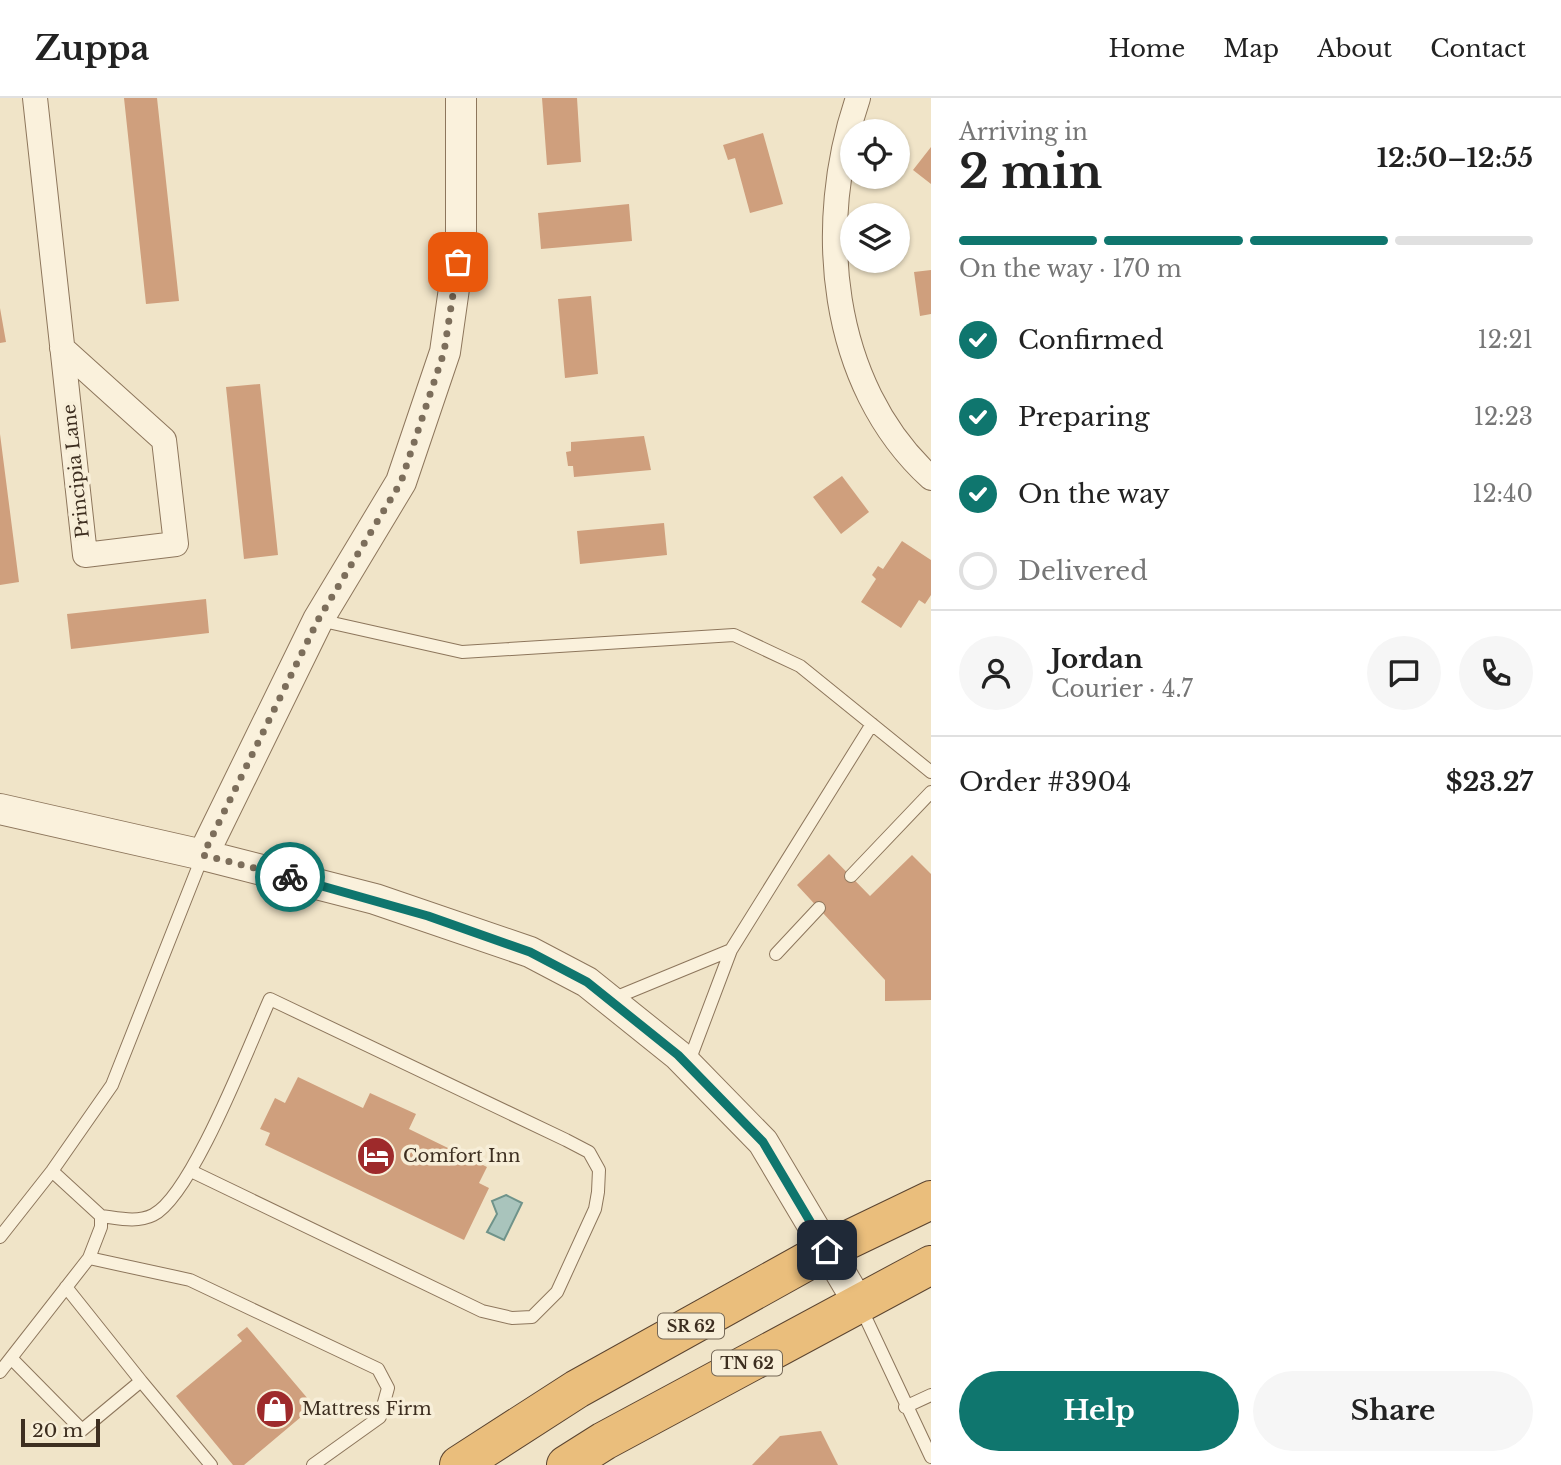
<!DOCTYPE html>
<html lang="en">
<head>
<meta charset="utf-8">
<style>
	body { margin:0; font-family:"Libre Baskerville",serif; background:#f6f6f6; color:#222; height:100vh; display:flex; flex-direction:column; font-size:26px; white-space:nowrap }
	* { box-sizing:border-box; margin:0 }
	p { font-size:23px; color:#767676 }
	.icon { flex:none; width:38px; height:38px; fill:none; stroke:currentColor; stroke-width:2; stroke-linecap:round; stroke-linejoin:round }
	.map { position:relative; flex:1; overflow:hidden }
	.sheet { display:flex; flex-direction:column; background:#fff; width:630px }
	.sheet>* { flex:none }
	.controls { position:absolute; left:840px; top:21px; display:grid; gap:14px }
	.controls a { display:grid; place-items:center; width:70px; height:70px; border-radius:50%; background:#fff; box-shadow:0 2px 5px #0004; font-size:35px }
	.scale { position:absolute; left:21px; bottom:18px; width:79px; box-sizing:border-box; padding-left:7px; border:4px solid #3d2e20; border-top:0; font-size:19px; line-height:24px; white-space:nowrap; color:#3d2e20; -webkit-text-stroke:5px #f7eed8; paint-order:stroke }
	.pin { position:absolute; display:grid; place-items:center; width:60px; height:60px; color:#fff; margin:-30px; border-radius:14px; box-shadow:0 4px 10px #0006 }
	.courier { position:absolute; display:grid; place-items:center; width:70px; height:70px; margin:-35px; border:5px solid #0f766e; border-radius:50%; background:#fff; color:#222; box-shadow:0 2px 9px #0007 }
	.summary em { font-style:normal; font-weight:700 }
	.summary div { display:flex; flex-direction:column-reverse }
	.summary { display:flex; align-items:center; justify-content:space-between; height:119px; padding:0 28px }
	h1 { font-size:46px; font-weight:700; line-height:52px }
	.bar { display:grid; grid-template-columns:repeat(4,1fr); gap:10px 7px; align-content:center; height:84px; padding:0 28px }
	.bar i { height:9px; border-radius:5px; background:#e0e0e0 }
	.bar .active { background:#0f766e }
	.bar p { grid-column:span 4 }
	.line { display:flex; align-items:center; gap:18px; padding:0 28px; border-top:2px solid #e0e0e0 }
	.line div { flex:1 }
	.round { display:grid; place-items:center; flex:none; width:74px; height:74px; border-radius:37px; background:#f6f6f6 }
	ol { padding:0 28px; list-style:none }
	li { display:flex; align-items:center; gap:21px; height:77px }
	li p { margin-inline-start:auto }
	li .icon { padding:7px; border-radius:50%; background:#0f766e; color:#fff; stroke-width:4 }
	li:last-child { color:#767676 }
	li i { width:38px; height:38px; border:4px solid #e0e0e0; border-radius:50% }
	.button { display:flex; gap:14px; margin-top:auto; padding:14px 28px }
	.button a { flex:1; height:80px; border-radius:42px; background:#0f766e; color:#fff; font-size:28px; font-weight:700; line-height:80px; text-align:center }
	.button a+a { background:#f6f6f6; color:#222 }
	header { display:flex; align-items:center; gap:42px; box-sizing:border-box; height:98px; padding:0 35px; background:#fff; border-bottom:2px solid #e0e0e0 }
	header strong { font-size:33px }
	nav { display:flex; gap:38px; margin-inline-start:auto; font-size:24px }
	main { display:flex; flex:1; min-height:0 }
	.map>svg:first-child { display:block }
</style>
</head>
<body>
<header>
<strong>Zuppa</strong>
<nav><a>Home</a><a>Map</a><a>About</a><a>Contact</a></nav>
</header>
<main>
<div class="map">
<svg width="931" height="1367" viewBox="0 0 931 1367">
	<rect width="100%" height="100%" fill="#f0e4c8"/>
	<path fill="#a9c4bc" stroke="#6f938a" stroke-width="2" d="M506,1097L522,1105L504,1142L487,1134L497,1116L492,1103Z"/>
	<path fill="#cf9f7d" d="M124,0H157L179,203L146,206Z
		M542,0H577L581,64L547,67Z
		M763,35L783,106L750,115L735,60L728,62L723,47Z
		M931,49V86L913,72Z
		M629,106L632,143L541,151L538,115Z
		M931,172V216L920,218L914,174Z
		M591,198L598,276L565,280L558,201Z
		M0,210L6,244L0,245Z
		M260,286L278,457L244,461L226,289Z
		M0,336L19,484L0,487Z
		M644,338L651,372L574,379L573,368H568L566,354L571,353V344Z
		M842,378L869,414L841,436L813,399Z
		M664,425L667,457L580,466L577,433Z
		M902,443L931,462V497L925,506L919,502L901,530L861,504L876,481L872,477L878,468L883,471Z
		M206,501L209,535L71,551L67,516Z
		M829,756L870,798L912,757L931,776V902L885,903V882L797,787Z
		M298,979L363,1010L370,995L416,1016L409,1031L487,1069L479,1085L489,1090L464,1142L265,1047L270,1035L260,1031L275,1000L285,1005Z
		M247,1229L314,1308L244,1367H233L176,1298L242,1243L237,1237Z
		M821,1333L838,1367H752L780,1338Z"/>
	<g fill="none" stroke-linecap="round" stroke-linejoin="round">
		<defs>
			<path id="service" d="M319,522L462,554L734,537L800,568L931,674
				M851,778L931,694
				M776,856L819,810
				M612,901L731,852
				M688,966L731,852L872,626
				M52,1073L101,1118V1129L89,1160L190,1182L378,1271L388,1290L380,1319L313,1367
				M101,1118C118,1120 137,1125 153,1117C192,1098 250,945 270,901L566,1042L589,1054L599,1072L598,1094L595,1111L557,1194L532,1219L512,1220L482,1213L191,1073
				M0,1139L52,1073L112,987L203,757
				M861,1210L931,1359
				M11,1260L82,1332L141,1283L66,1189
				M0,1274L89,1160
				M141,1283L211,1367
				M905,1309L931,1297"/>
			<path id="minor" d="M35,0L85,457L176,446L164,342L62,250
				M858,0C815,125 828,286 931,380"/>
			<path id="tertiary" d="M0,711L203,757L375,801L530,854L587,884L678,957L763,1044L858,1204
				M203,757L318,522L401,384L445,254L461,141V0"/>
			<path id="trunk" d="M459,1367L577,1291L827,1152L931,1102
				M566,1367L604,1343L931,1167"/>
		</defs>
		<use href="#service" stroke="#8d765c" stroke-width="14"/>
		<use href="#minor" stroke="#8d765c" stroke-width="26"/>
		<use href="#tertiary" stroke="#8d765c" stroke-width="32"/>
		<use href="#trunk" stroke="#5b4430" stroke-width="40"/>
		<use href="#service" stroke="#faf1dc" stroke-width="12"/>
		<use href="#minor" stroke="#faf1dc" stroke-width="24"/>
		<use href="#tertiary" stroke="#faf1dc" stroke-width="30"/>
		<use href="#trunk" stroke="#eabe7c" stroke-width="38"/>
	</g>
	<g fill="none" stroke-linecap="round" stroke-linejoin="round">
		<path stroke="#7c6e5b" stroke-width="7" stroke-dasharray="0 12.6" d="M290,779L203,757L318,522L401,384L444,254L458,164"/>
		<path stroke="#0f766e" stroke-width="9" d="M290,779L428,818L530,854L587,884L678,957L763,1044L827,1152"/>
	</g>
	<defs>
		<symbol id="hotel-disc" viewBox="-11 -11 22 22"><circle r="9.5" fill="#9e2a2b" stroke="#f7eed8"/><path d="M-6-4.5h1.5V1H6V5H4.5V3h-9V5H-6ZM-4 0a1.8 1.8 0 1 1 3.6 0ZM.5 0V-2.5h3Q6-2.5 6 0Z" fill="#fff"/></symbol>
		<symbol id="shop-disc" viewBox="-11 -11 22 22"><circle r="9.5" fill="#9e2a2b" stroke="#f7eed8"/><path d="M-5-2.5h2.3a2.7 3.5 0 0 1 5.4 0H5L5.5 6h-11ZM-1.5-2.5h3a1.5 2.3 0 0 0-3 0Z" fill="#fff"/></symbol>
	</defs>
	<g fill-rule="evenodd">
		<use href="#hotel-disc" x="354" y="1036" width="44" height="44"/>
		<use href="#shop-disc" x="253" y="1289" width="44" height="44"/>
	</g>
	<g text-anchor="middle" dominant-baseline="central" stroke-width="7" stroke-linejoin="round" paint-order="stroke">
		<g fill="#f7eed8" stroke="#756857" stroke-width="2">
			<rect x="658" y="1215.5" width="66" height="25" rx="5"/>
			<rect x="712" y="1252.5" width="70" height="25" rx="5"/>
		</g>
		<g font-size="16" font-weight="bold" fill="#3d2e20">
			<text x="691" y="1228">SR 62</text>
			<text x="747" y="1265">TN 62</text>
		</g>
		<g font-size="18" fill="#3d2e20" stroke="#f7eed8">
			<text transform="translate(76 373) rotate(-96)">Principia Lane</text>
		</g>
		<g font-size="18" fill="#3d2e20" stroke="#f7eed8" text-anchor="start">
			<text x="403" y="1058">Comfort Inn</text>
			<text x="302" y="1311">Mattress Firm</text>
		</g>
	</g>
</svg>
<div class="controls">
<a><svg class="icon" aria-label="locate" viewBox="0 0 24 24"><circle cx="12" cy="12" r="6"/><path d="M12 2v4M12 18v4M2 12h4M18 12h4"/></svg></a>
<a><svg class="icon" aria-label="layers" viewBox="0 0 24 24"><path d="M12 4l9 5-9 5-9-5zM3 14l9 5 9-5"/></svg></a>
</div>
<div class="scale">20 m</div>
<div class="pin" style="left:458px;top:164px;background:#ea580c"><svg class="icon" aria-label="bag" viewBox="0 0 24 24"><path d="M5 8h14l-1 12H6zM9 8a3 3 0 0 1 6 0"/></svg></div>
<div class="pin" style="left:827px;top:1152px;background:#1f2937"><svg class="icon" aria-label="home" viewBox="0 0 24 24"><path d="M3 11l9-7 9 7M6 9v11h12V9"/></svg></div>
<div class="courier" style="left:290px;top:779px"><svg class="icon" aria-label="bike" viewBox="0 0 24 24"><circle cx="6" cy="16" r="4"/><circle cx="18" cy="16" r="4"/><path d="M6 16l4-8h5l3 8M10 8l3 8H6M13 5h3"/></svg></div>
</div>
<section class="sheet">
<div class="summary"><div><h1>2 min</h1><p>Arriving in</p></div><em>12:50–12:55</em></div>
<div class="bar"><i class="active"></i><i class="active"></i><i class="active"></i><i></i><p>On the way · 170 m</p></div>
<ol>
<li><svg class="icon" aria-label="check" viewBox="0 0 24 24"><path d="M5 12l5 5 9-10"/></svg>Confirmed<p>12:21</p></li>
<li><svg class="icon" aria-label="check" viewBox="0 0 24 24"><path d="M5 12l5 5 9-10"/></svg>Preparing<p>12:23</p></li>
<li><svg class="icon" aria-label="check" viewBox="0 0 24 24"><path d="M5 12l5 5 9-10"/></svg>On the way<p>12:40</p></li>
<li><i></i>Delivered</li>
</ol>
<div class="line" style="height:126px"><a class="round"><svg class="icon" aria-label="person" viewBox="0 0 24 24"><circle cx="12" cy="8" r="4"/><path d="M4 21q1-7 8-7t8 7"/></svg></a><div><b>Jordan</b><p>Courier · 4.7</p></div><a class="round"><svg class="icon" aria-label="chat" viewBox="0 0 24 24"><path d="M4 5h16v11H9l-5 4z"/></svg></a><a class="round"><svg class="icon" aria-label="phone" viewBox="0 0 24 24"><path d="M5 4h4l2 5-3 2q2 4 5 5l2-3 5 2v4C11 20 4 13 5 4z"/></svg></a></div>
<div class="line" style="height:91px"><div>Order #3904</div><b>$23.27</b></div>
<div class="button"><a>Help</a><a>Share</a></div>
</section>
</main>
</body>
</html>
